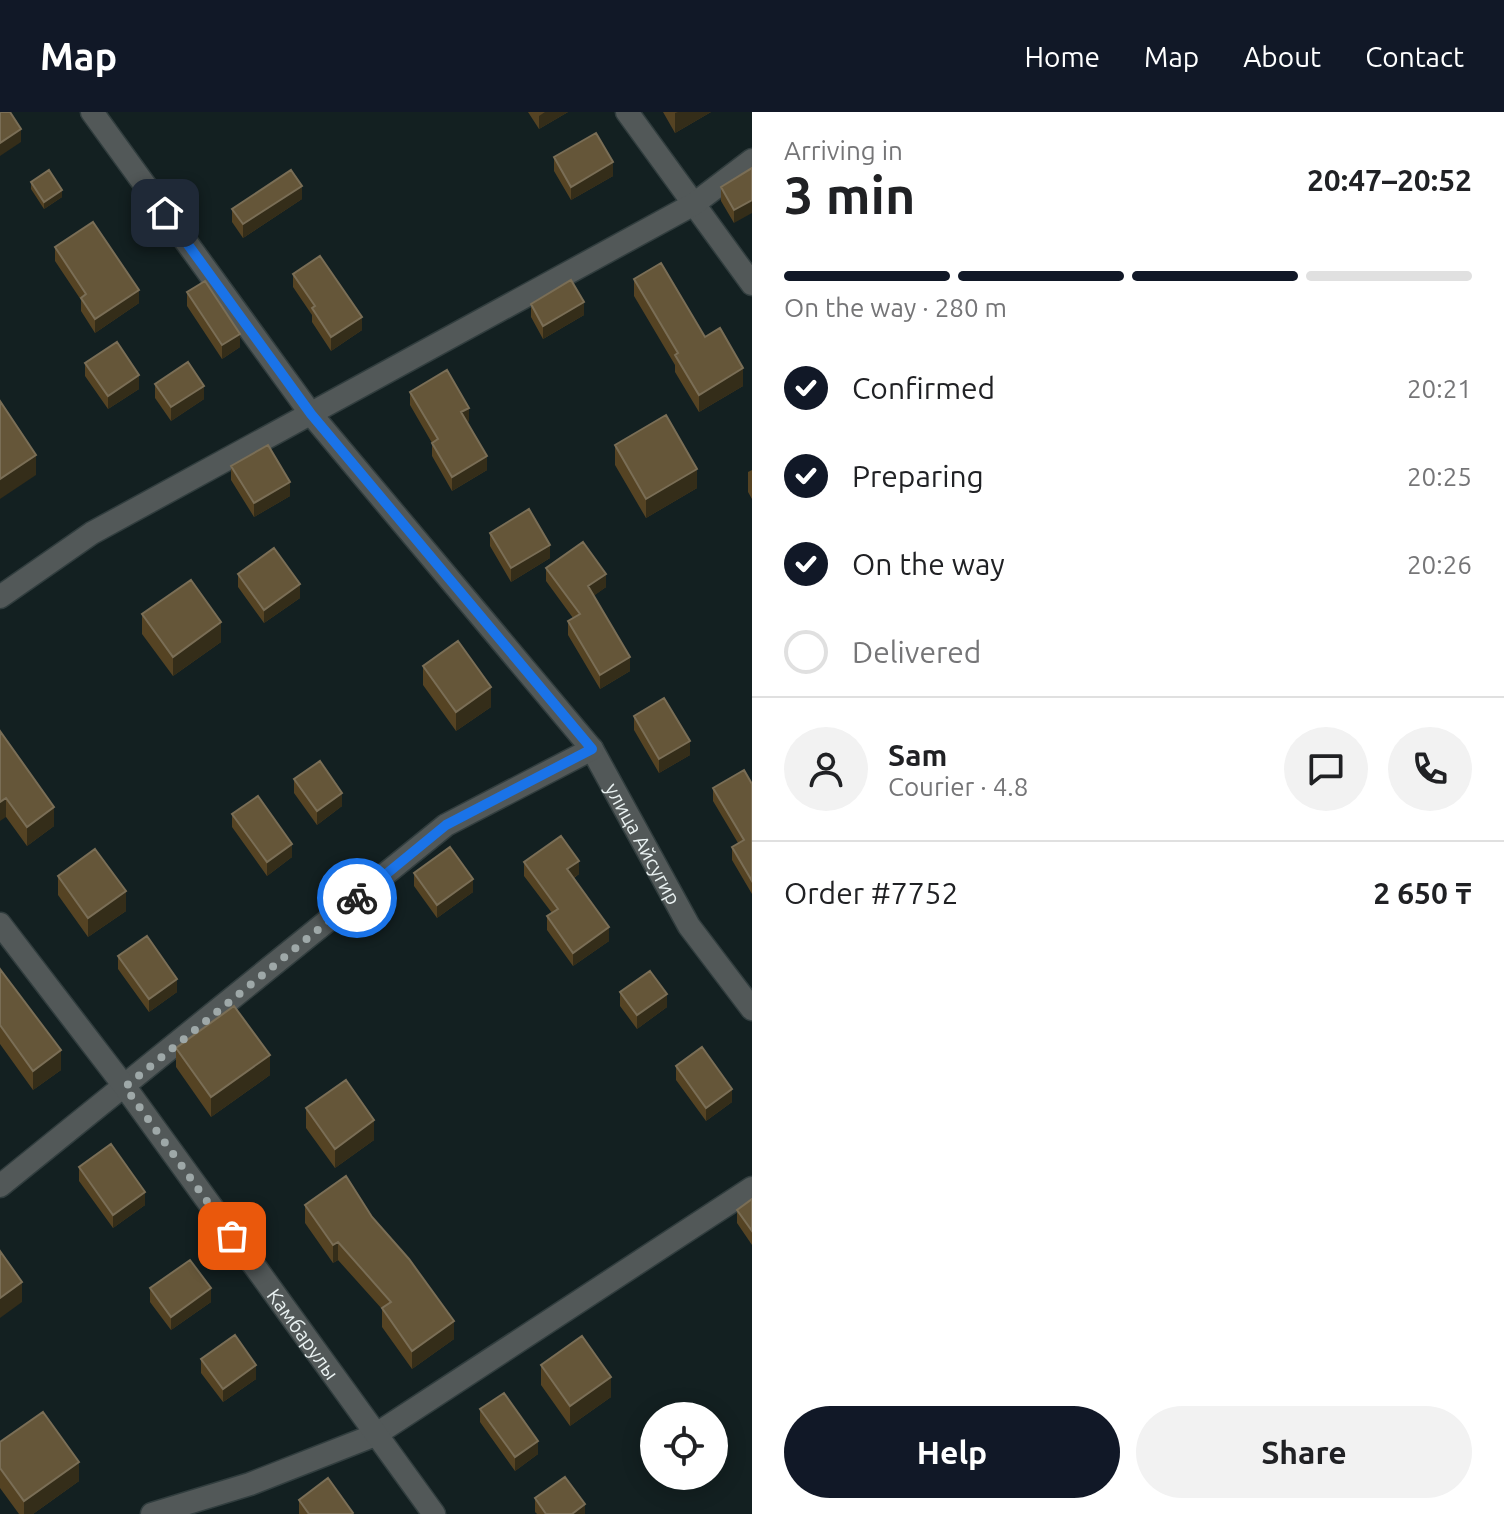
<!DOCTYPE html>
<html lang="en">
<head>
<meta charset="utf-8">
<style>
	body { margin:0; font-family:Ubuntu,sans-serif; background:#f2f2f2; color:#202124; height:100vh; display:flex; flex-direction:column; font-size:30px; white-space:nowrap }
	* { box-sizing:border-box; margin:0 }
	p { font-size:26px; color:#757577 }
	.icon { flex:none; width:44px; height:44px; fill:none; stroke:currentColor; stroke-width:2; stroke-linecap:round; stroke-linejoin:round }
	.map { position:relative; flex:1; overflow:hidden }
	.drawer { display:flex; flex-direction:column; background:#fff; width:752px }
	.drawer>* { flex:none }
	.buttons { position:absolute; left:640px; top:1290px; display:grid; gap:16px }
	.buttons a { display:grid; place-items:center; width:88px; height:88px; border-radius:50%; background:#fff; box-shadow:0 4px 20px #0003; font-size:40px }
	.pin { position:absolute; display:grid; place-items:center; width:68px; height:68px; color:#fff; margin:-34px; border-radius:16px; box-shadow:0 4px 12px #0006 }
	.courier { position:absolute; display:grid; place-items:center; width:80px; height:80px; margin:-40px; border:6px solid #1a73e8; border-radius:50%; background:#fff; color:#222; box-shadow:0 2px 10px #0007 }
	.overview em { font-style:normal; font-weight:700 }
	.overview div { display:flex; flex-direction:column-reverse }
	.overview { display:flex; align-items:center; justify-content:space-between; height:136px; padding:0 32px }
	h1 { font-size:52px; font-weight:700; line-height:60px }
	.bar { display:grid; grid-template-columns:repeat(4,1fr); gap:12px 8px; align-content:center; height:96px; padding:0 32px }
	.bar i { height:10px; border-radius:6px; background:#e0e0e0 }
	.bar .on { background:#111827 }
	.bar p { grid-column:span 4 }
	.line { display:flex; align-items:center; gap:20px; padding:0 32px; border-top:2px solid #e0e0e0 }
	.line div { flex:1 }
	.round { display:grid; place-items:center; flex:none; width:84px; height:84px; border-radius:42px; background:#f2f2f2 }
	ol { padding:0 32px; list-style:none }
	li { display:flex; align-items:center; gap:24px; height:88px }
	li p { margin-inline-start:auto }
	li .icon { padding:8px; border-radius:50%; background:#111827; color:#fff; stroke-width:4 }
	li:last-child { color:#757577 }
	li i { width:44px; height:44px; border:4px solid #e0e0e0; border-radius:50% }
	.primary-button { display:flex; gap:16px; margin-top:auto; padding:16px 32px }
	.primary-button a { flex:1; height:92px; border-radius:48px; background:#111827; color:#fff; font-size:32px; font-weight:700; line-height:92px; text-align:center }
	.primary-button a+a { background:#f2f2f2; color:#202124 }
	header { display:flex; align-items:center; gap:48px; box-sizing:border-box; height:112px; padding:0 40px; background:#111827; color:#fff }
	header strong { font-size:38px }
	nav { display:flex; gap:44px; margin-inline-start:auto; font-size:28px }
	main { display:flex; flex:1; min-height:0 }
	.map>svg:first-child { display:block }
</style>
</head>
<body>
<header>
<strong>Map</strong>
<nav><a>Home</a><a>Map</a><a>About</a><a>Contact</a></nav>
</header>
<main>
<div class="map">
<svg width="752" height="1402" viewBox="0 0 752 1402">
	<rect width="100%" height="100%" fill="#132021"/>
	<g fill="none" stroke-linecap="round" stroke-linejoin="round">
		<defs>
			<g id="minor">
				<path id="s1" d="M92,0L311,302L592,637L689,814L752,897"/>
				<path d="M627,0L752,172"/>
				<path d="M0,485L92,421L694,92L752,48"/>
				<path d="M0,1074L446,713L592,637"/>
				<path d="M152,1402L250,1372L375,1323L752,1076"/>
			</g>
			<g id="tertiary">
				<path id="s2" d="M0,812L125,975L434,1402"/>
			</g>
		</defs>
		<use href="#minor" stroke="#313d3e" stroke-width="25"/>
		<use href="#tertiary" stroke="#313d3e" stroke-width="25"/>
		<use href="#minor" stroke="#525858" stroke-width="22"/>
		<use href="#tertiary" stroke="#525858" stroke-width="22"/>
	</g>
	<path fill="#554323" d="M528,0H568L539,17Z
		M663,0H711L675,21Z
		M554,45L613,64L571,88L554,59Z
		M752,56L734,111L721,89V75Z
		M31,70L62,85L44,97L31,77Z
		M302,87L243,126L232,110V97Z
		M55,135L139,191L95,221L81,199V188L55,149Z
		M293,162L362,218L331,239L312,210V203L293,175Z
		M634,167L743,274L699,300L675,260V253L634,184Z
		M187,180L240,235L222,247L187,194Z
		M531,192L584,203L543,227L531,205Z
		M85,251L139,277L108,297L85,264Z
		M155,272L204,287L171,309L155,286Z
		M410,280L469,309L467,310L487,358L452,379L432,344V331L410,293Z
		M615,333L697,376L646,406L615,353Z
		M231,354L290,384L254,405L231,368Z
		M752,358V387L748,380V360Z
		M490,421L550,446L511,470L490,434Z
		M546,456L606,475L593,484L630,559L600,577L568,523V509L573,506L546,469Z
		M238,462L300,486L264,511L238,475Z
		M142,502L221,530L173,564L142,522Z
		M423,554L491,595L456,619L423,573Z
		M634,604L690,643L659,661L634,618Z
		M0,619L54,714L27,734L6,705Z
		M294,667L342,694L317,713L294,681Z
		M752,672V782L732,748V735L738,731L713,689V676Z
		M232,702L292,745L267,764L232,715Z
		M524,750L579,762L574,766L609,829L573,854L547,818V804L552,801L524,764Z
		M414,761L473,780L437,806L414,774Z
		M58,764L126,799L88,825L58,783Z
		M118,844L177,880L149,900L118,857Z
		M0,857L61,958L33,978L0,932Z
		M620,880L667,895L637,917L620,894Z
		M176,936L270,963L211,1005L176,955Z
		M676,954L732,990L706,1009L676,968Z
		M306,996L374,1028L335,1056L306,1016Z
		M79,1055L145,1093L113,1116L79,1069Z
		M752,1087V1133L737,1111V1098Z
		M305,1093L372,1105L454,1227L412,1257L382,1215V1197L338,1148L333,1151L305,1111Z
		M150,1176L211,1190L171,1218L150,1190Z
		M201,1247L256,1267L223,1290L201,1261Z
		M541,1253L611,1285L570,1314L541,1273Z
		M480,1297L538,1342L515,1359L480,1310Z
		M0,1330L79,1369L33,1402H19L0,1376Z
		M535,1386L585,1402H537L535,1400Z
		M299,1388L353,1402H299Z"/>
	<path fill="#342d19" d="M545,0H568L539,17V4Z
		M678,0H711L675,21V1Z
		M21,17V30L0,44V31Z
		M613,50V64L571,88V75Z
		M302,74V87L243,126V112Z
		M62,78V85L44,97V90Z
		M752,88V101L734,111V98Z
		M139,178V191L95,221V207Z
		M584,190V203L543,227V214Z
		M362,205V218L331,239V225Z
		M240,222V235L222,247V233Z
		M743,256V274L699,300V283Z
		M139,263V277L108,297V284Z
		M204,274V287L171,309V295Z
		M469,296V309L461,314V300Z
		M36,343V363L0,387V367Z
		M487,344V358L452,379V365Z
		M697,357V376L646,406V387Z
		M290,370V384L254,405V391Z
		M550,433V446L511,470V456Z
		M606,462V475L588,488V474Z
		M300,472V486L264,511V498Z
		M221,510V530L173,564V545Z
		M630,545V559L600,577V563Z
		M491,575V595L456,619V600Z
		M690,629V643L659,661V647Z
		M342,681V694L317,713V699Z
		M6,686V705L0,709V690Z
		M54,695V714L27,734V715Z
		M292,732V745L267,764V750Z
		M579,749V762L567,770V757Z
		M473,767V780L437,806V793Z
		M126,779V799L88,825V806Z
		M609,815V829L573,854V841Z
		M177,867V880L149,900V887Z
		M667,882V895L637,917V903Z
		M61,938V958L33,978V959Z
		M270,943V963L211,1005V985Z
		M732,977V990L706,1009V996Z
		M374,1008V1028L335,1056V1037Z
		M145,1080V1093L113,1116V1103Z
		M338,1130V1148L333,1151V1133Z
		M22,1170V1190L0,1206V1186Z
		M211,1176V1190L171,1218V1205Z
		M454,1209V1227L412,1257V1239Z
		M256,1253V1267L223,1290V1277Z
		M611,1265V1285L570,1314V1294Z
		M538,1329V1342L515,1359V1345Z
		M79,1350V1369L33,1402H24V1389Z
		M585,1392V1402H572Z"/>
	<path fill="#655639" stroke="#7a6e56" stroke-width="2" d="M0,0H10L21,17L0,31Z
		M596,21L613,50L571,75L554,45Z
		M752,56V88L734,98L721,75Z
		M49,58L62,78L44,90L31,70Z
		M291,58L302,74L243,112L232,97Z
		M93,110L139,178L95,207L81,186L86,182L55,135Z
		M320,144L362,205L331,225L312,196L315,194L293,162Z
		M661,151L705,225L720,216L743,256L699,283L675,243L678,241L634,167Z
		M571,168L584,190L543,214L531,192Z
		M205,169L240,222L222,233L187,180Z
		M117,230L139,263L108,284L85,251Z
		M188,250L204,274L171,295L155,272Z
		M447,258L469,296L461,300L487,344L452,365L432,331L438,327L410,280Z
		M0,289L36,343L0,367Z
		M666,303L697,357L646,387L615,333Z
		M268,333L290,370L254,391L231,354Z
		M529,397L550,433L511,456L490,421Z
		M583,430L606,462L588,474L630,545L600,563L568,509L580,502L546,456Z
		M274,436L300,472L264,498L238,462Z
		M191,468L221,510L173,545L142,502Z
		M458,529L491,575L456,600L423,554Z
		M664,586L690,629L659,647L634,604Z
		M0,619L54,695L27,715L6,686L0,690Z
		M320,649L342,681L317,699L294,667Z
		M744,658L752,672V769L732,735L744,728L713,676Z
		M258,684L292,732L267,750L232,702Z
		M561,724L579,749L567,757L609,815L573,841L547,804L558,797L524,750Z
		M450,735L473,767L437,793L414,761Z
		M95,737L126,779L88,806L58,764Z
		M147,824L177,867L149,887L118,844Z
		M0,857L61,938L33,959L0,913Z
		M650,859L667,882L637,903L620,880Z
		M234,894L270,943L211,985L176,936Z
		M702,935L732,977L706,996L676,954Z
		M346,968L374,1008L335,1037L306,996Z
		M111,1032L145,1080L113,1103L79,1055Z
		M346,1064L372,1105L409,1147L454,1209L412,1239L382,1196L391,1190L338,1130L333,1133L305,1093Z
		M752,1087V1119L737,1098Z
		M0,1139L22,1170L0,1186Z
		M190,1148L211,1176L171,1205L150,1176Z
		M235,1223L256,1253L223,1277L201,1247Z
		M582,1224L611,1265L570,1294L541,1253Z
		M504,1281L538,1329L515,1345L480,1297Z
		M43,1300L79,1350L24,1389L0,1356V1330Z
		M565,1365L585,1392L572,1402H546L535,1386Z
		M328,1366L353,1401L352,1402H309L299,1388Z"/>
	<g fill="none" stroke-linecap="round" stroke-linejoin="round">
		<path stroke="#9ea8a8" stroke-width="8" stroke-dasharray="0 14.4" d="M232,1124L125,975L357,786"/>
		<path stroke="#1a73e8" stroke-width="10" d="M165,101L311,302L592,637L446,713L357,786"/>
	</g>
	<g text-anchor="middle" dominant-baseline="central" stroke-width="7" stroke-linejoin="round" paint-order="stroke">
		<g font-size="20" fill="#e9f1f1" stroke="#040809">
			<text stroke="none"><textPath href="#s1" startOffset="918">улица Айсугир</textPath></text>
			<text stroke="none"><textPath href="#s2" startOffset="510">Камбарулы</textPath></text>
		</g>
	</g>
</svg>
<div class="buttons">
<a><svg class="icon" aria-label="locate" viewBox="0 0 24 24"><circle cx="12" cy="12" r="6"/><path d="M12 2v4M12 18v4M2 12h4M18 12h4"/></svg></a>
</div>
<div class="pin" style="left:232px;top:1124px;background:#ea580c"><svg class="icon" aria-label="bag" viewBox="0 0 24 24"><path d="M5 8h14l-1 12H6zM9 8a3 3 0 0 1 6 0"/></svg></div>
<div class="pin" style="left:165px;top:101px;background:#1f2937"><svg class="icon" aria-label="home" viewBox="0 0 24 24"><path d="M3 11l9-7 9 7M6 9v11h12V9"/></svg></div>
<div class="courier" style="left:357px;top:786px"><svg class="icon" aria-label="bike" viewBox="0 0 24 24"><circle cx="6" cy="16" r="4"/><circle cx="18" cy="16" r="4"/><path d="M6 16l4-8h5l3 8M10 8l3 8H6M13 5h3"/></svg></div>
</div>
<section class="drawer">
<div class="overview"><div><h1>3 min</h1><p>Arriving in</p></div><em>20:47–20:52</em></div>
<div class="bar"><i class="on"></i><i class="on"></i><i class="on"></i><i></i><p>On the way · 280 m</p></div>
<ol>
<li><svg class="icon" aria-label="check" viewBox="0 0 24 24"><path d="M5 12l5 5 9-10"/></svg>Confirmed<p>20:21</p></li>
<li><svg class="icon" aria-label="check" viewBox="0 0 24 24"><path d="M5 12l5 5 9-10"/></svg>Preparing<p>20:25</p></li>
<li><svg class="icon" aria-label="check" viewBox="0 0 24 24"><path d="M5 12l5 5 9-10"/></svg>On the way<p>20:26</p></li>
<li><i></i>Delivered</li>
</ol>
<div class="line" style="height:144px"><a class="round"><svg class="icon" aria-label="person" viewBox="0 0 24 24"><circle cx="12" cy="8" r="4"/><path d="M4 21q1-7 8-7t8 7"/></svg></a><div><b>Sam</b><p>Courier · 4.8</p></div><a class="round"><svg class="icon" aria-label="chat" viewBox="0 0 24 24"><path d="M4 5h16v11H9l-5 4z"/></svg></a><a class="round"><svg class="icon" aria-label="phone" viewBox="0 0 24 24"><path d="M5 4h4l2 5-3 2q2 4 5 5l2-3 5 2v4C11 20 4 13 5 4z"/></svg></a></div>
<div class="line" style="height:104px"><div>Order #7752</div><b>2 650 ₸</b></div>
<div class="primary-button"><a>Help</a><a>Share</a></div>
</section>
</main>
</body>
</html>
